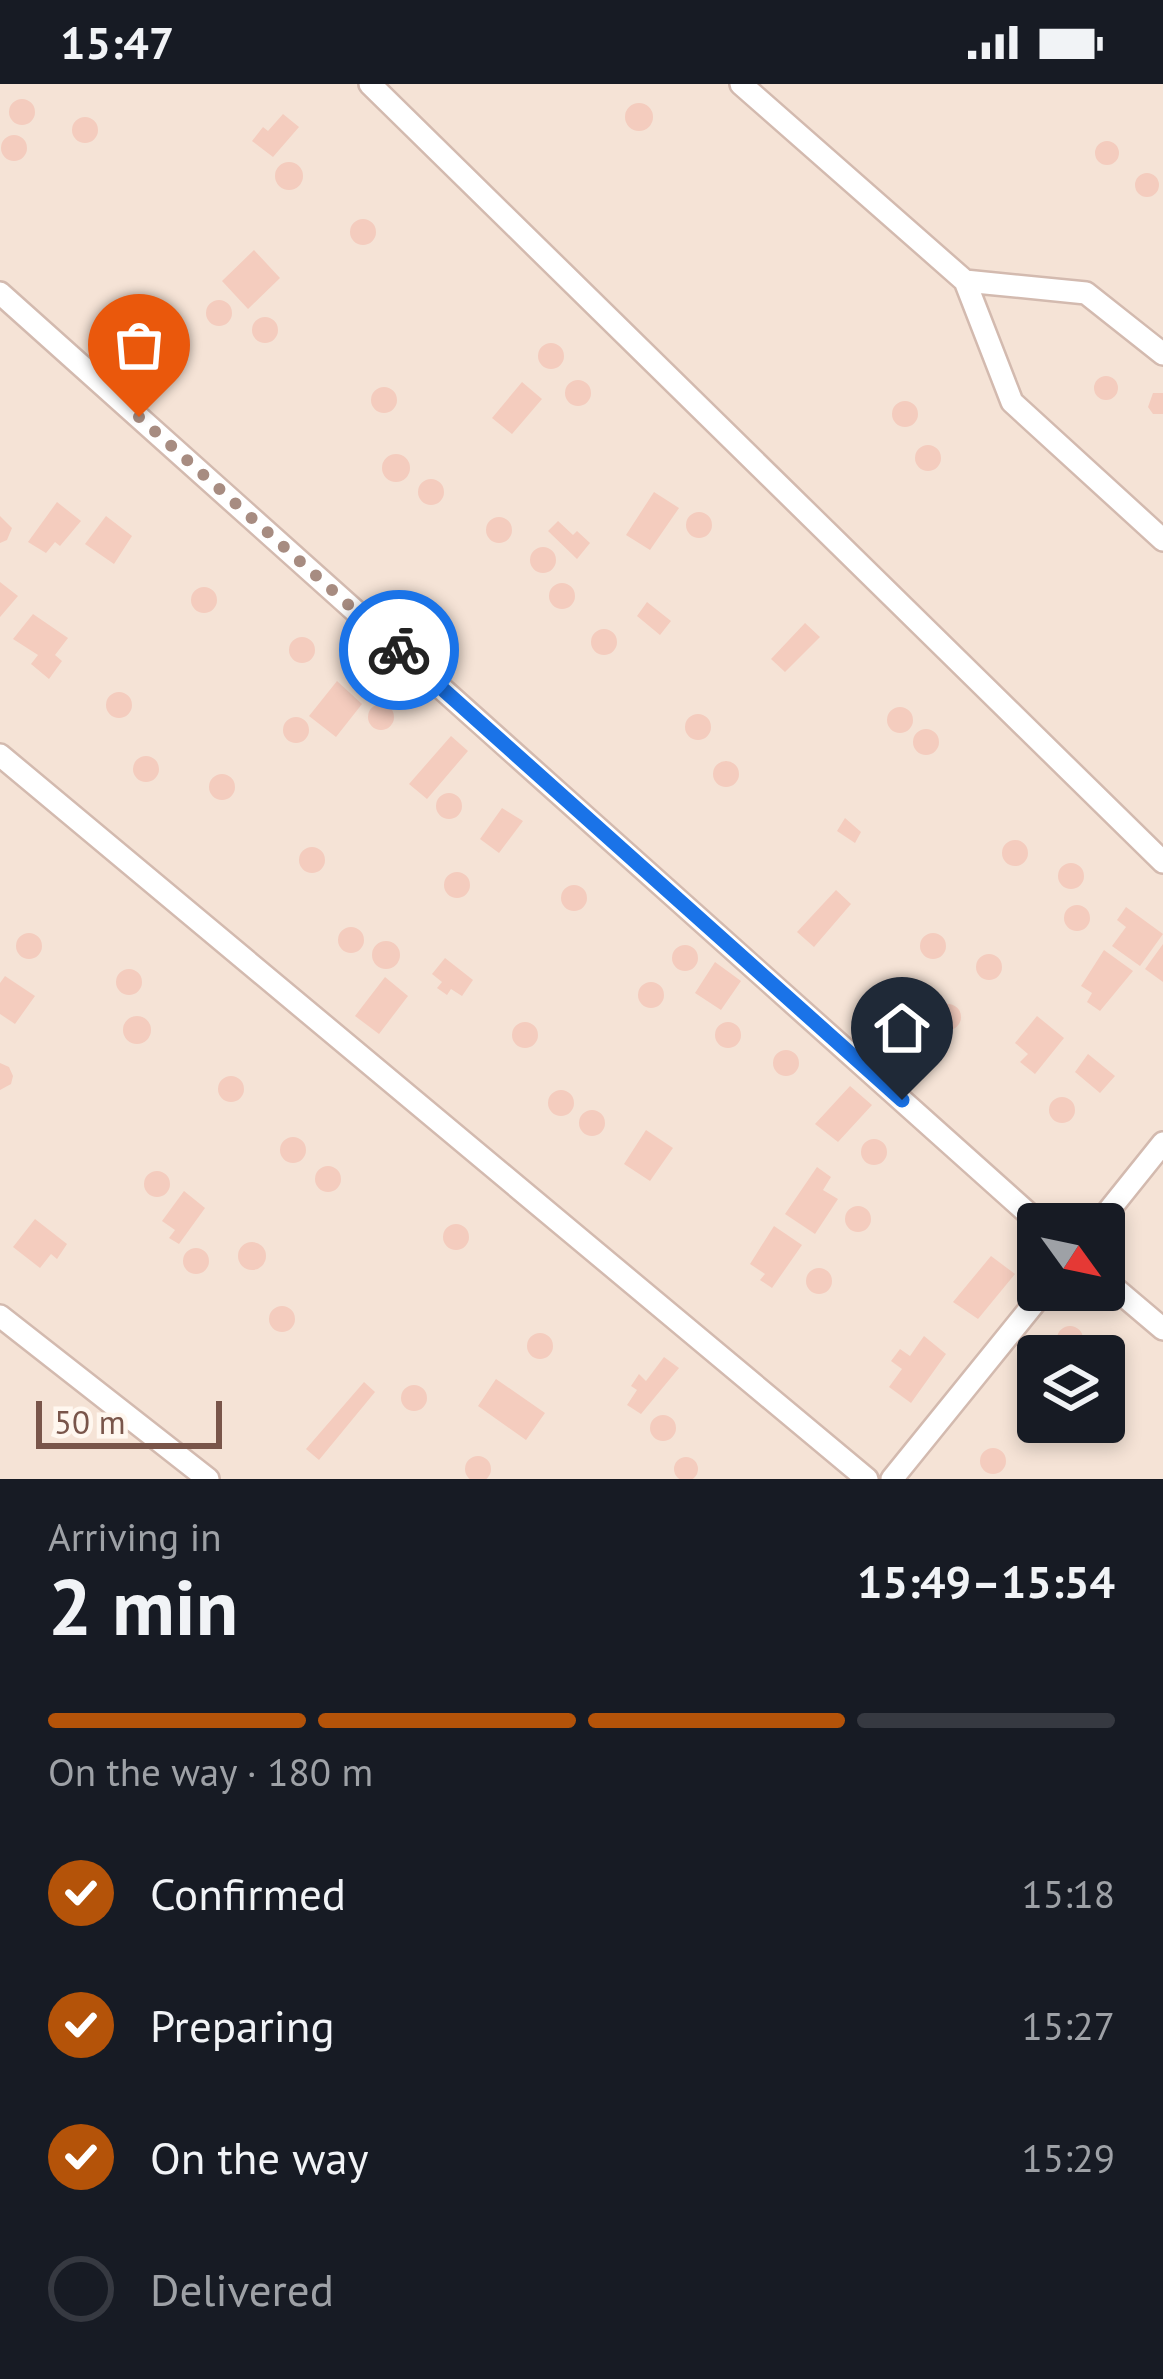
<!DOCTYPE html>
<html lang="en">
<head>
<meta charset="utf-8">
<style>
	body { margin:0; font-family:"PT Sans",sans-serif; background:#20242c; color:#f1f3f6; height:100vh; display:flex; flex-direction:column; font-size:45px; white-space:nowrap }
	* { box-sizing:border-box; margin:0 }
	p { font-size:39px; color:#9ea1a6 }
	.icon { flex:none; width:66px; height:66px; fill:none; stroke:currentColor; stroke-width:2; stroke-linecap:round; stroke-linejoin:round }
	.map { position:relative; height:1395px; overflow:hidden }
	.details { display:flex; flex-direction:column; background:#171b24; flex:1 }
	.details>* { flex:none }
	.needle { width:78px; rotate:123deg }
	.tools { position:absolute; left:1017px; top:1119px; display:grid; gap:24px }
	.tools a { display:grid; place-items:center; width:108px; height:108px; border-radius:12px; background:#171b24; box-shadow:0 6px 18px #0003; font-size:60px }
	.scale { position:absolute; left:36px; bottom:30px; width:186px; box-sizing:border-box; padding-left:12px; border:6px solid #79554a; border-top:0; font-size:33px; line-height:42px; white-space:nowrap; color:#79554a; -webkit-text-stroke:9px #fff7ef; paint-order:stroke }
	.pin { position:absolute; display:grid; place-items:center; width:102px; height:102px; color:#fff; margin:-123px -51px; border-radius:50% 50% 50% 0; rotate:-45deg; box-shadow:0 0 12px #0007 }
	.pin .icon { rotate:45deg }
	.courier { position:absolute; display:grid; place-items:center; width:120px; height:120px; margin:-60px; border:9px solid #1a73e8; border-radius:50%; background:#fff; color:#222; box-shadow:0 3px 15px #0007 }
	.head em { font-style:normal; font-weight:700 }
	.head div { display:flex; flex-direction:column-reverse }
	.head { display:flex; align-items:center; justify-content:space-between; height:204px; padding:0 48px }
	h1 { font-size:78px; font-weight:700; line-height:90px }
	.bar { display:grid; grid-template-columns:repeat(4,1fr); gap:18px 12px; align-content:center; height:144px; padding:0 48px }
	.bar i { height:15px; border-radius:9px; background:#363941 }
	.bar .active { background:#b45309 }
	.bar p { grid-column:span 4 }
	ol { padding:0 48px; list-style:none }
	li { display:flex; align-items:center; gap:36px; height:132px }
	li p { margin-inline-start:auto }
	li .icon { padding:12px; border-radius:50%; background:#b45309; color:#fff; stroke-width:4 }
	li:last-child { color:#9ea1a6 }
	li i { width:66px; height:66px; border:6px solid #363941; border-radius:50% }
	.status { display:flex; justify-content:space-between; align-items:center; height:84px; padding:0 60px; background:#171b24; direction:ltr }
	.status svg { height:33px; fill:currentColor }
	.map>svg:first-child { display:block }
</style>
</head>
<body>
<div class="status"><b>15:47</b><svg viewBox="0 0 49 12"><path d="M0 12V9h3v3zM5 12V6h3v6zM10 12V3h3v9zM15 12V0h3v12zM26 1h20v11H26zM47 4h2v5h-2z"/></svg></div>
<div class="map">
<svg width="1163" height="1395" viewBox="0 0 1163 1395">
	<rect width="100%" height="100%" fill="#fdf2e8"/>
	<path fill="#f5e3d6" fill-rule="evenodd" d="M0,0H1163V1395H0ZM1038,1140H1104V1206H1038ZM1038,1272H1104V1338H1038Z"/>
	<path fill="#f4ccbe" d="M9 28a13 13 0 1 1 26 0a13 13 0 1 1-26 0Z
		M625 33a14 14 0 1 1 28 0a14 14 0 1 1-28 0Z
		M283,30L299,43L273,73L252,57L263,43L268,47Z
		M72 46a13 13 0 1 1 26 0a13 13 0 1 1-26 0Z
		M1 64a13 13 0 1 1 26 0a13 13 0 1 1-26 0Z
		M1095 69a12 12 0 1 1 24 0a12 12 0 1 1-24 0Z
		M275 92a14 14 0 1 1 28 0a14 14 0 1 1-28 0Z
		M1135 101a12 12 0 1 1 24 0a12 12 0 1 1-24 0Z
		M350 148a13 13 0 1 1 26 0a13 13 0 1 1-26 0Z
		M254,166L280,194L248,225L222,197Z
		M206 229a13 13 0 1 1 26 0a13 13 0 1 1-26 0Z
		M252 246a13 13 0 1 1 26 0a13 13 0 1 1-26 0Z
		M538 272a13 13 0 1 1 26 0a13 13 0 1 1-26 0Z
		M1094 304a12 12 0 1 1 24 0a12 12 0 1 1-24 0Z
		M565 309a13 13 0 1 1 26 0a13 13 0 1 1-26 0Z
		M522,298L542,315L512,350L492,334Z
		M371 316a13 13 0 1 1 26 0a13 13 0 1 1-26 0Z
		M1153,309H1163V330H1153L1148,323Z
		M892 330a13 13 0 1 1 26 0a13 13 0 1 1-26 0Z
		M915 374a13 13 0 1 1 26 0a13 13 0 1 1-26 0Z
		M382 384a14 14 0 1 1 28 0a14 14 0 1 1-28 0Z
		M418 408a13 13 0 1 1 26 0a13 13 0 1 1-26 0Z
		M654,408L679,424L650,466L626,451Z
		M57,418L81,437L60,462L55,458L46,469L28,458Z
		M686 441a13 13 0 1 1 26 0a13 13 0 1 1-26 0Z
		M0,432L12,444L7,456L0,459Z
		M106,432L132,452L114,480L85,460Z
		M486 446a13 13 0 1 1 26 0a13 13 0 1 1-26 0Z
		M558,437L573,451L577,447L590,459L577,475L548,447Z
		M530 476a13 13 0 1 1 26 0a13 13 0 1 1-26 0Z
		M0,498L18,512L0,533Z
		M549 512a13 13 0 1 1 26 0a13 13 0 1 1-26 0Z
		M191 516a13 13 0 1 1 26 0a13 13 0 1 1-26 0Z
		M647,518L671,537L660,551L637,532Z
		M33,530L68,554L55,571L62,577L49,595L31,580L38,571L13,555Z
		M805,539L820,553L785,588L771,575Z
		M591 558a13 13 0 1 1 26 0a13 13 0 1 1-26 0Z
		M289 566a13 13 0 1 1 26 0a13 13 0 1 1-26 0Z
		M337,597L362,620L336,653L309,632Z
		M106 621a13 13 0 1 1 26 0a13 13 0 1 1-26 0Z
		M368 633a13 13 0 1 1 26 0a13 13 0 1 1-26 0Z
		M887 636a13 13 0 1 1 26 0a13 13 0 1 1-26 0Z
		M685 643a13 13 0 1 1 26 0a13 13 0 1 1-26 0Z
		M283 646a13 13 0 1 1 26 0a13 13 0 1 1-26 0Z
		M913 658a13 13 0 1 1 26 0a13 13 0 1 1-26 0Z
		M451,652L468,667L427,715L409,700Z
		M133 685a13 13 0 1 1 26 0a13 13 0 1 1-26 0Z
		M713 690a13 13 0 1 1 26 0a13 13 0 1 1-26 0Z
		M209 703a13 13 0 1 1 26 0a13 13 0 1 1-26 0Z
		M436 722a13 13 0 1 1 26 0a13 13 0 1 1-26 0Z
		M502,724L523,737L499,769L480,755Z
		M845,734L861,748L855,759L837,747Z
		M1002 769a13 13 0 1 1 26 0a13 13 0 1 1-26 0Z
		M299 776a13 13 0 1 1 26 0a13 13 0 1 1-26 0Z
		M1058 792a13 13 0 1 1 26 0a13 13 0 1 1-26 0Z
		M444 801a13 13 0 1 1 26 0a13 13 0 1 1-26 0Z
		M561 814a13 13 0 1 1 26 0a13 13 0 1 1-26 0Z
		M836,806L851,820L814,863L797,848Z
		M1064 834a13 13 0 1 1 26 0a13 13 0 1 1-26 0Z
		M1126,823L1163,850L1140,882L1112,862L1126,843L1117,836Z
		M338 856a13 13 0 1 1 26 0a13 13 0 1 1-26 0Z
		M16 862a13 13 0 1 1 26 0a13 13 0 1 1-26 0Z
		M920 862a13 13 0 1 1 26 0a13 13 0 1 1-26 0Z
		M372 871a14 14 0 1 1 28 0a14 14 0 1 1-28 0Z
		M1163,860V898L1145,885Z
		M672 874a13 13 0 1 1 26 0a13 13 0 1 1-26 0Z
		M1104,866L1133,887L1100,927L1087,918L1092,909L1081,902Z
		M976 883a13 13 0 1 1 26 0a13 13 0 1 1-26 0Z
		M445,874L473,896L462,912L451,905L447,911L437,904L442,898L432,890Z
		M715,878L741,897L721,926L695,909Z
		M116 898a13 13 0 1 1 26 0a13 13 0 1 1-26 0Z
		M5,892L35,912L15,940L0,930V899Z
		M385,893L408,912L379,950L355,932Z
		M638 911a13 13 0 1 1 26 0a13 13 0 1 1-26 0Z
		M935 933a13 13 0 1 1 26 0a13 13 0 1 1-26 0Z
		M1037,932L1064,954L1035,990L1020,978L1028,970L1015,959Z
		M123 946a14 14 0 1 1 28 0a14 14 0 1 1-28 0Z
		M512 951a13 13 0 1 1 26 0a13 13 0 1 1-26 0Z
		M715 951a13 13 0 1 1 26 0a13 13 0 1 1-26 0Z
		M773 979a13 13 0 1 1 26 0a13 13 0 1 1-26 0Z
		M1088,970L1115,992L1100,1009L1075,988Z
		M0,979L9,983L13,992L11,1000L0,1006Z
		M218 1005a13 13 0 1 1 26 0a13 13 0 1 1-26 0Z
		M850,1002L872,1021L838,1058L815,1040Z
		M548 1019a13 13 0 1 1 26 0a13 13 0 1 1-26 0Z
		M1049 1026a13 13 0 1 1 26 0a13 13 0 1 1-26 0Z
		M579 1039a13 13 0 1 1 26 0a13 13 0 1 1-26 0Z
		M646,1046L673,1064L650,1097L624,1080Z
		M280 1066a13 13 0 1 1 26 0a13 13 0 1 1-26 0Z
		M861 1068a13 13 0 1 1 26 0a13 13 0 1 1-26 0Z
		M315 1095a13 13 0 1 1 26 0a13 13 0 1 1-26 0Z
		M817,1083L831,1093L823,1106L838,1115L815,1150L785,1130Z
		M144 1100a13 13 0 1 1 26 0a13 13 0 1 1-26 0Z
		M184,1107L205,1124L179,1160L169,1154L175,1146L162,1137Z
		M845 1135a13 13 0 1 1 26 0a13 13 0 1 1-26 0Z
		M35,1135L67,1160L57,1175L51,1170L40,1184L13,1163Z
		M443 1153a13 13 0 1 1 26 0a13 13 0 1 1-26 0Z
		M774,1142L802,1161L772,1204L760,1196L765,1190L750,1180Z
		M238 1172a14 14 0 1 1 28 0a14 14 0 1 1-28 0Z
		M183 1177a13 13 0 1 1 26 0a13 13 0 1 1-26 0Z
		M991,1172L1015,1190L978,1235L953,1218Z
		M806 1197a13 13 0 1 1 26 0a13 13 0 1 1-26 0Z
		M269 1235a13 13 0 1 1 26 0a13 13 0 1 1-26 0Z
		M1057 1255a13 13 0 1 1 26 0a13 13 0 1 1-26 0Z
		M527 1262a13 13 0 1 1 26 0a13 13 0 1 1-26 0Z
		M924,1252L946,1270L911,1319L889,1303L902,1285L891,1277L900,1265L910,1272Z
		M1108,1267L1120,1269L1124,1277L1121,1289L1113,1293L1104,1291V1272H1096Z
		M664,1273L679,1284L641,1330L627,1321L637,1306L631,1302L639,1290L646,1297Z
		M496,1295L545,1329L526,1356L478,1322Z
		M364,1298L375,1308L319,1376L306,1365Z
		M401 1314a13 13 0 1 1 26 0a13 13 0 1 1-26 0Z
		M650 1344a13 13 0 1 1 26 0a13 13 0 1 1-26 0Z
		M980 1377a13 13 0 1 1 26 0a13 13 0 1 1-26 0Z
		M465 1385a13 13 0 1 1 26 0a13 13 0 1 1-26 0Z
		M674 1385a12 12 0 1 1 24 0a12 12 0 1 1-24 0Z"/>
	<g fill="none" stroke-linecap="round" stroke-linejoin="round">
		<defs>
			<path id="street" d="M370,0L1163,778
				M741,0L965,197L1086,209L1163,270
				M965,197L1012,318L1163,456
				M0,209L1040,1140
				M0,671L867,1395
				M1098,1140L1163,1059
				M1104,1195L1163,1245
				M0,1232L208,1395
				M892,1395L1045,1206"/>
		</defs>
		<use href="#street" stroke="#d3baaf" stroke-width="26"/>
		<use href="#street" stroke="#fff" stroke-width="21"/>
	</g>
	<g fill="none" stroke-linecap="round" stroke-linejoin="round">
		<path stroke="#a78c81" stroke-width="12" stroke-dasharray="0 21.6" d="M139,333L399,566"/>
		<path stroke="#1a73e8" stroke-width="15" d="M399,566L902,1016"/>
	</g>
</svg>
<div class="tools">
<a><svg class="needle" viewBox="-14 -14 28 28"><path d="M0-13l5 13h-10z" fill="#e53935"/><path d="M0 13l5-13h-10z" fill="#9ea1a6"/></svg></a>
<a><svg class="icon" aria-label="layers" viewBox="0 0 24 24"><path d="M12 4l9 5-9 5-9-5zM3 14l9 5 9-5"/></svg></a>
</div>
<div class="scale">50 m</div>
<div class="pin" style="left:139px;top:333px;background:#ea580c"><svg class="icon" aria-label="bag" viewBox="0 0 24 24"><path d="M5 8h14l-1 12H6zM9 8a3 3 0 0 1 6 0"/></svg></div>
<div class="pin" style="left:902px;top:1016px;background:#1f2937"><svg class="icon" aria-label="home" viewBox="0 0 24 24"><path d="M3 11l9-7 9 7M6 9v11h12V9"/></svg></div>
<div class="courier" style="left:399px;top:566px"><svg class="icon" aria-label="bike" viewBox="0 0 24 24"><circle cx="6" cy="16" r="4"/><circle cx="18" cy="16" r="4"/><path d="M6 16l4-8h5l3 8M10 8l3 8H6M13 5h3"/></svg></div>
</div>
<section class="details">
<div class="head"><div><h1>2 min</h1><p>Arriving in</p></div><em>15:49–15:54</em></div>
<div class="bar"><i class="active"></i><i class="active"></i><i class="active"></i><i></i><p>On the way · 180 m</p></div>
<ol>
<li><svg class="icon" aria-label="check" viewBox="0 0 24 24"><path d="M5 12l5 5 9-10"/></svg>Confirmed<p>15:18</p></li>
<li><svg class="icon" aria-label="check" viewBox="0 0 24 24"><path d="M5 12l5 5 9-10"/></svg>Preparing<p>15:27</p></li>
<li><svg class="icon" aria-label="check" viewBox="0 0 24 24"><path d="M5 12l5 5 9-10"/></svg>On the way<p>15:29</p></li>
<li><i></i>Delivered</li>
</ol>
</section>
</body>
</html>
